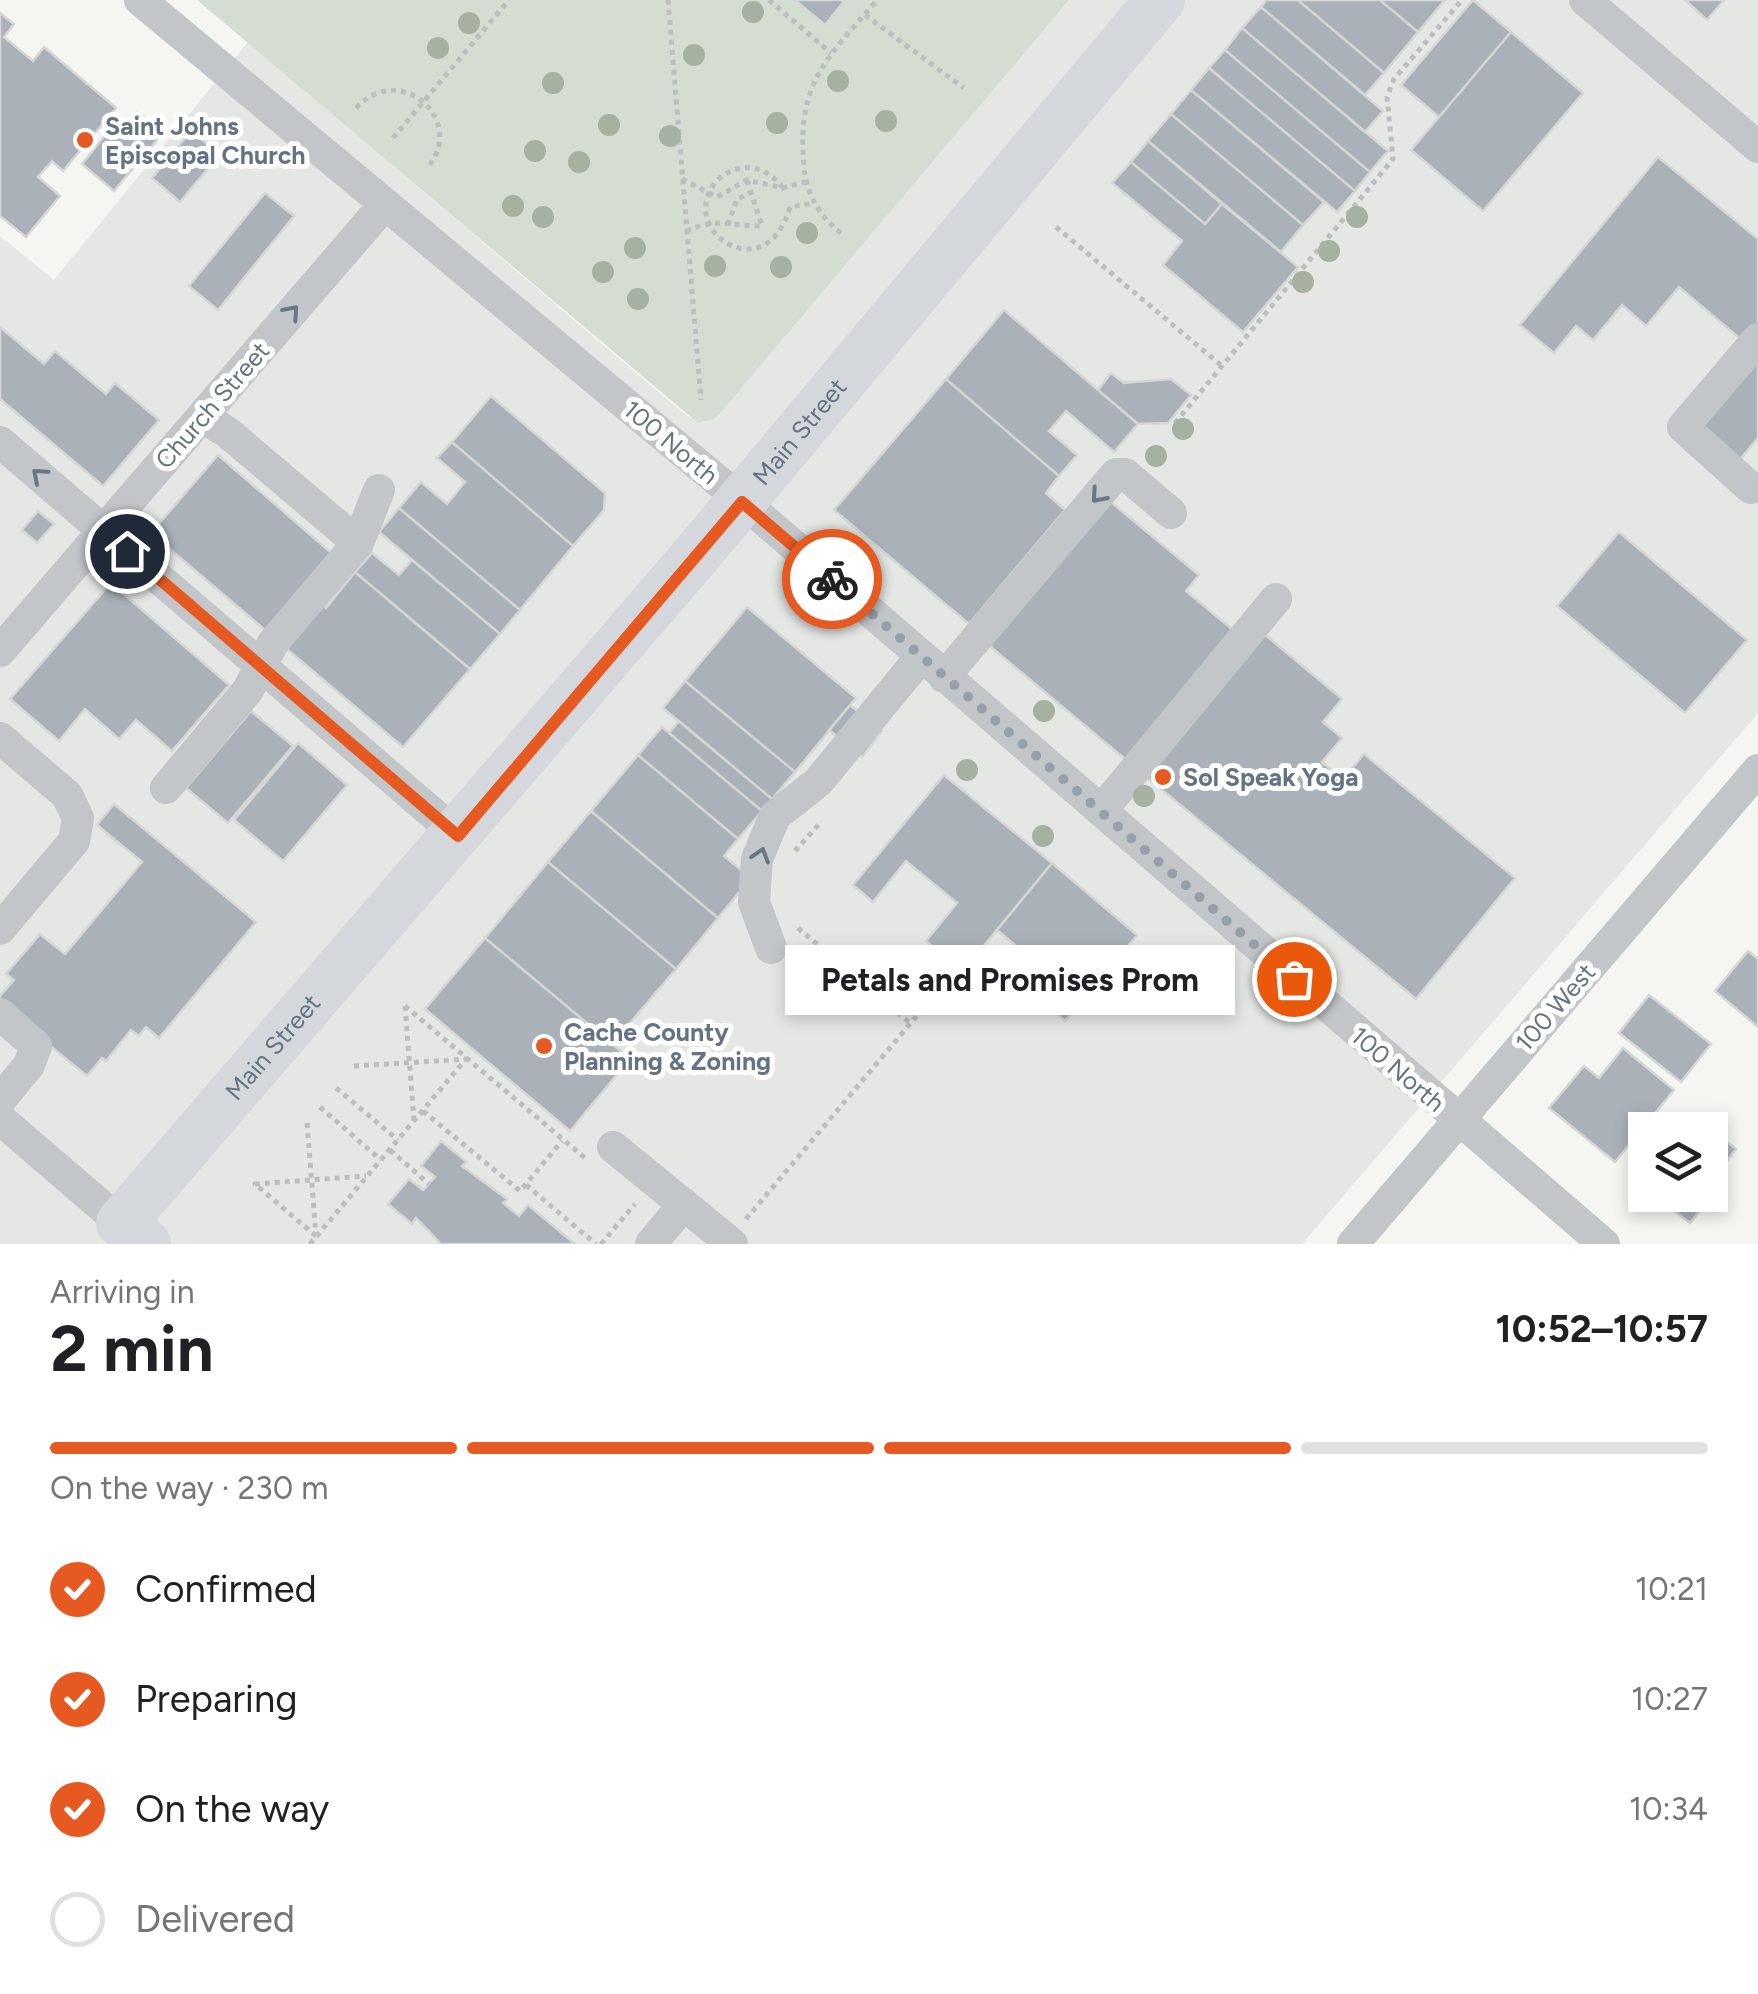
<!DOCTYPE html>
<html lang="en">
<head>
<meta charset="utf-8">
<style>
	body { margin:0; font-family:Figtree,sans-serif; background:#f6f6f6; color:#202124; height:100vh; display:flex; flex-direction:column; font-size:38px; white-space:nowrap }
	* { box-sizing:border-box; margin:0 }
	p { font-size:32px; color:#757577 }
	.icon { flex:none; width:55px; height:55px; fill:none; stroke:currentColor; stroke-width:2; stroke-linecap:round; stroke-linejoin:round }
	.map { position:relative; height:1244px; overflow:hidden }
	.details { display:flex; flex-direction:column; background:#fff; flex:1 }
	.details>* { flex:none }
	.buttons { position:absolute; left:1628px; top:1112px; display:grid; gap:20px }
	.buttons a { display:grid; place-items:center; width:100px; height:100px; border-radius:0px; background:#fff; box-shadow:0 5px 15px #0003; font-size:50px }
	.pin { position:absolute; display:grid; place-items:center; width:85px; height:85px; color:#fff; margin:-42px; border:5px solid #fff; border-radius:50%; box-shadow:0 2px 10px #0007 }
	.courier { position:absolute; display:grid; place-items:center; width:100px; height:100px; margin:-50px; border:8px solid #e65920; border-radius:50%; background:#fff; color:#222; box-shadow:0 2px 12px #0007 }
	.bubble { position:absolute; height:70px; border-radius:0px; background:#fff; box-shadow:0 5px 15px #0003; font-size:32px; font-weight:700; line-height:70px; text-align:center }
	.headline em { font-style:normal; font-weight:700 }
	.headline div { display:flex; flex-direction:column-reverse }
	.headline { display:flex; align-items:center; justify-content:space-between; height:170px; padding:0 50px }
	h1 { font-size:65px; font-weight:700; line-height:75px }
	.bar { display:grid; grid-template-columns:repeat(4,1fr); gap:15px 10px; align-content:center; height:120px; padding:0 50px }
	.bar i { height:12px; border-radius:8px; background:#e0e0e0 }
	.bar .current { background:#e65920 }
	.bar p { grid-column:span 4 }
	ol { padding:0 50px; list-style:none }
	li { display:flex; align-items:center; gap:30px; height:110px }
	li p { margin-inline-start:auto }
	li .icon { padding:10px; border-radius:50%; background:#e65920; color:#fff; stroke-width:4 }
	li:last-child { color:#757577 }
	li i { width:55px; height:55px; border:5px solid #e0e0e0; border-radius:50% }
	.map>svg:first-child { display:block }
</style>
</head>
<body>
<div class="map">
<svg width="1758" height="1244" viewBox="0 0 1758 1244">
	<rect width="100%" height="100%" fill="#f5f5f1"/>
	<path fill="#e5e7e5" d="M1069,0H1758V713L1302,1244H0V236L54,280L248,42L682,412L698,423L705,422L722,410Z"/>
	<path fill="#d5dcd2" d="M197,0H1069L722,411L714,419L698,423Z"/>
	<path fill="#aab1b8" stroke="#d6d6d4" stroke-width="2.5" d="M795,0H845L825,25Z
		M1266,0H1298L1384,73L1365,95L1261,7Z
		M1298,0H1380L1418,32L1384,73Z
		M1380,0H1445L1418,32Z
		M1473,0L1511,32L1439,117L1401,85Z
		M1685,0H1724L1707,20Z
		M1261,7L1383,111L1365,132L1242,28Z
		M0,13L14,24L4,37L33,61L44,47L116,108L63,171L52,161L38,177L60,196L26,237L0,216Z
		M1242,28L1388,151L1370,172L1225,50Z
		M1511,32L1583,93L1483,211L1411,150Z
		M1225,50L1370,172L1355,191L1209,68Z
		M1209,68L1355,191L1337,212L1191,90Z
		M1191,90L1324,202L1303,225L1171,114Z
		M137,112L163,133L114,191L82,164L111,128L119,134Z
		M1171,114L1303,225L1281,252L1148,141Z
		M191,131L220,154L180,202L152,178Z
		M1148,141L1222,204L1205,224L1131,162Z
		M1658,157L1758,239V326L1744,342L1679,287L1646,326L1622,305L1593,340L1576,326L1554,353L1520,325Z
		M1131,162L1205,224L1222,204L1298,267L1243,332L1163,265L1182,241L1112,183Z
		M265,193L294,216L218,310L189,286Z
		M1004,310L1138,424L1114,452L1066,411L1049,431L1077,455L1059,476L946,379Z
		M0,327L44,364L55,351L106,394L115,383L159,420L103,486L0,399Z
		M1758,358V438L1736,464L1697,430Z
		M1111,373L1124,383L1171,379L1191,395L1168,423L1138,424L1098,390Z
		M946,379L1059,476L1046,493L1065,510L969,624L834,510Z
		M491,396L605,493L604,510L573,546L452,442Z
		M452,442L573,546L520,610L399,508L421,482L447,504L465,482L437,458Z
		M218,455L336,557L271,635L151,533Z
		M1106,498L1199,575L1186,591L1239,635L1131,764L985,642Z
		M399,508L520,610L500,634L379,532Z
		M38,511L54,524L37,543L22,530Z
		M1619,532L1747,640L1685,713L1557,606Z
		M372,553L399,575L412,560L500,634L470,669L355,572Z
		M355,572L470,669L403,747L282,645L318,602L326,608Z
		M111,583L229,685L172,751L136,720L119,739L85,709L59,741L10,699Z
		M747,607L856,698L795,772L685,681Z
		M1257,628L1342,699L1323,722L1342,738L1322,762L1343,779L1364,754L1515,878L1416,999L1139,771Z
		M685,681L795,772L772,799L663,708Z
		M850,705L882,731L862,757L829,730Z
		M251,711L293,746L228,823L186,788Z
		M679,721L772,799L762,811L669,733Z
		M662,727L762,811L738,839L638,755Z
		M298,743L347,785L283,861L234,820Z
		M638,755L738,839L724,856L751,878L718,918L591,811Z
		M944,775L1052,863L963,971L926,941L957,903L906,861L873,902L853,885Z
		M114,804L256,922L159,1038L146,1027L139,1036L131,1030L106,1061L102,1058L87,1076L0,1005V996L14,980L6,974L40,934L65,954L142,862L97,825Z
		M591,811L718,918L676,969L548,862Z
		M548,862L676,969L612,1044L485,938Z
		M1052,863L1137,935L1065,1021L1023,985L1039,965L997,930Z
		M485,938L630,1059L570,1131L425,1009Z
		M1748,951L1758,959V1027L1715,991Z
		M1649,995L1711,1044L1681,1082L1619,1033Z
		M1623,1048L1674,1090L1615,1162L1549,1108L1584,1066L1599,1078Z
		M1695,1116L1736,1149L1713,1179L1720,1185L1690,1223L1654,1195H1710V1130H1684Z
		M441,1141L467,1162L462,1166L507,1199L503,1203L519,1216L528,1205L575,1244H441L416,1218L412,1224L388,1204L409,1179L423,1190L435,1177L421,1166Z"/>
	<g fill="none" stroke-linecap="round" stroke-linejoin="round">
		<path stroke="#bcbec0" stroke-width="5" stroke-dasharray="5 5" stroke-linecap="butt" d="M668,0L701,400
			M769,0L831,53
			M865,15L964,88
			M356,108C401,60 468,121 427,168
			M393,138L509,0
			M682,179L717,197L747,180L783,188L805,182
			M783,188C773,175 760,166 742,168C732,169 722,175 715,183C677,231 766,291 790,207L814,203
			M728,225L737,199L749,193
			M1056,227L1222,366
			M686,231C719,217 730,226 762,226L747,180
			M841,233C819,216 806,193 804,166C796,82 827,59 877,0
			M1175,423L1393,159L1387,97L1394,79L1462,0
			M795,851L821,822
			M798,928L910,1023
			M405,1006L585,1158
			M405,1006L414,1121
			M354,1066L467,1059
			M336,1088L398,1140
			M320,1107L381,1160
			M423,1111L520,1191L562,1141
			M307,1123L316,1235
			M390,1150L429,1184
			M526,1185L596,1244
			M746,1219L947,980
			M316,1236L255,1184L366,1176
			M310,1244L466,1059
			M601,1244L635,1204"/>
		<path stroke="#c2c6c9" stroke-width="32" d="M140,0L742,501L1604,1244
			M1585,0L1758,147
			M202,417L227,432L358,543
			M0,442L458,835
			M1751,488L1683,427L1758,339
			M0,651L385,204
			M944,677L1116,474H1125L1171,513
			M0,738L67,795L78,818L74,841L0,929
			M166,788L248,690L273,643L358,543L379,490
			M1101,811L1276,599
			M771,948L754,902L757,859L775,816L818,782L921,657
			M0,1014L36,1046L29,1065L0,1100
			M0,1119L121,1223
			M613,1147L732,1244
			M651,1244L684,1204
			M1353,1244L1758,770"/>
		<path stroke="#d4d8dc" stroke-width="50" id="s1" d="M146,1244L121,1223L697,554L1160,0"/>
	</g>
	<g fill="#a6b1a2">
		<circle cx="753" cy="12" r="11"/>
		<circle cx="469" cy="23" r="11"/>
		<circle cx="438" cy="48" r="11"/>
		<circle cx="694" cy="55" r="11"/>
		<circle cx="838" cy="81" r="11"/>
		<circle cx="553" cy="83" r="11"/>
		<circle cx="886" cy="121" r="11"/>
		<circle cx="777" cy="123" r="11"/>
		<circle cx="609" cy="125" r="11"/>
		<circle cx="670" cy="136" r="11"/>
		<circle cx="535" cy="151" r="11"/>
		<circle cx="579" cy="162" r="11"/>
		<circle cx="513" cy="206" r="11"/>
		<circle cx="543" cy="217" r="11"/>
		<circle cx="1357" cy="217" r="11"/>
		<circle cx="807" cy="233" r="11"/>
		<circle cx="635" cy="248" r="11"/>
		<circle cx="1329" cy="251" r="11"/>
		<circle cx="715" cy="266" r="11"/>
		<circle cx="781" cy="267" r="11"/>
		<circle cx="603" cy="272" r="11"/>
		<circle cx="1303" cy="282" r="11"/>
		<circle cx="638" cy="299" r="11"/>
		<circle cx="1183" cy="429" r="11"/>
		<circle cx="1156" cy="456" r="11"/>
		<circle cx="1044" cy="711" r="11"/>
		<circle cx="967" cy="770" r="11"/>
		<circle cx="1144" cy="796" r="11"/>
		<circle cx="1043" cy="836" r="11"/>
	</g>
	<defs><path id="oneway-chevron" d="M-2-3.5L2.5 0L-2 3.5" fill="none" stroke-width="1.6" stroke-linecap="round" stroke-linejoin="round" transform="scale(2.5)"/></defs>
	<g stroke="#687786">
		<use href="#oneway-chevron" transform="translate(292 312) rotate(-49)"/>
		<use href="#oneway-chevron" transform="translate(39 475) rotate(-139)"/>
		<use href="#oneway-chevron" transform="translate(1098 496) rotate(131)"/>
		<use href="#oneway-chevron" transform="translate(761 855) rotate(-73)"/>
	</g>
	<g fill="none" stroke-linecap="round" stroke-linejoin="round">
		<path stroke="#96a0aa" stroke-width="10" stroke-dasharray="0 18" d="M832,579L1294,979"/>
		<path stroke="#e65920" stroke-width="12" d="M127,551L458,836L742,502L832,579"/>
	</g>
	<g fill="#e65920" stroke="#fff" stroke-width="4">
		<circle cx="85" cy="140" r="10"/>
		<circle cx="1163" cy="777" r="10"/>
		<circle cx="544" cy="1046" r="10"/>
	</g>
	<g text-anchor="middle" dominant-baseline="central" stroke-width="10" stroke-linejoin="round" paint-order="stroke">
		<g font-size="25" font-weight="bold" fill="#637383" stroke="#fff" text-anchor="start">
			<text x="105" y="126">Saint Johns<tspan x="105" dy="29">Episcopal Church</tspan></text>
			<text x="1183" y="777">Sol Speak Yoga</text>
			<text x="564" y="1032">Cache County<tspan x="564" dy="29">Planning &amp; Zoning</tspan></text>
		</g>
		<g font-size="25" fill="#637383" stroke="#fff">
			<text transform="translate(212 405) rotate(-49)">Church Street</text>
			<text stroke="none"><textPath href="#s1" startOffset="1075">Main Street</textPath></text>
			<text transform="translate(671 442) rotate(40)">100 North</text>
			<text transform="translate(1555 1007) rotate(-49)">100 West</text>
			<text stroke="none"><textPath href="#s1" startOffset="265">Main Street</textPath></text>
			<text transform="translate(1398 1069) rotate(41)">100 North</text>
		</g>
	</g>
</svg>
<div class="buttons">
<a><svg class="icon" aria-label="layers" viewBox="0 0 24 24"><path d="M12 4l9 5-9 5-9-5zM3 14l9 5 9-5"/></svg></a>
</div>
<div class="pin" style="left:1294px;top:979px;background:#ea580c"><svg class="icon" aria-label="bag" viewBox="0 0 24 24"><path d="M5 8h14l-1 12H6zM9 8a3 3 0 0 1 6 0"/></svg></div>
<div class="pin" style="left:127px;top:551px;background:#1f2937"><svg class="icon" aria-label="home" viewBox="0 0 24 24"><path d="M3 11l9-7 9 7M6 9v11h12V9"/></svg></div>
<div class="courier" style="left:832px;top:579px"><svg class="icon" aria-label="bike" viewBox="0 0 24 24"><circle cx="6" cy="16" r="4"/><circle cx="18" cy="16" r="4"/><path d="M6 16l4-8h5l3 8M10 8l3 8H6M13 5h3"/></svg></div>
<div class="bubble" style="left:785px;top:945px;width:450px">Petals and Promises Prom</div>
</div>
<section class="details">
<div class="headline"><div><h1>2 min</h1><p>Arriving in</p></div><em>10:52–10:57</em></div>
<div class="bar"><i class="current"></i><i class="current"></i><i class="current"></i><i></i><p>On the way · 230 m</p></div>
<ol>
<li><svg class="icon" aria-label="check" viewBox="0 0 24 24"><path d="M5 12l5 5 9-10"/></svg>Confirmed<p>10:21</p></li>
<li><svg class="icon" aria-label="check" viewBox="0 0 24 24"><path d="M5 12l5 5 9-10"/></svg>Preparing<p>10:27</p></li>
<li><svg class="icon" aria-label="check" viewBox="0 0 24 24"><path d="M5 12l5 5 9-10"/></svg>On the way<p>10:34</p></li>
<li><i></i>Delivered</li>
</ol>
</section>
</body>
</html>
